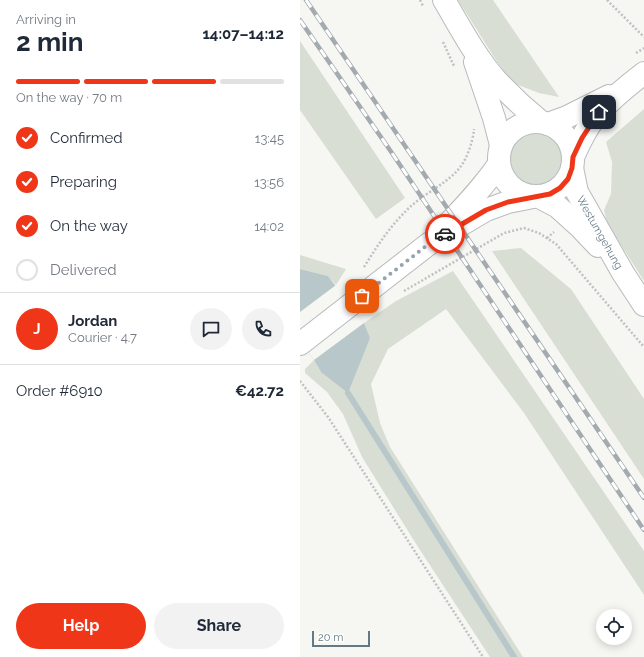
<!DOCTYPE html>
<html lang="en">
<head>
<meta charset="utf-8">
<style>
	body { margin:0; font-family:Raleway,sans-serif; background:#f2f2f3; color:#1f2937; height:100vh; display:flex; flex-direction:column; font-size:15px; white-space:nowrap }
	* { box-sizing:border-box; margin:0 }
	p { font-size:13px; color:#747a83 }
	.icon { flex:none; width:22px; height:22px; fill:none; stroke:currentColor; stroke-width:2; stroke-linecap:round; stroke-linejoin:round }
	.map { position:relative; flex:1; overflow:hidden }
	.drawer { display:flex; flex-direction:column; background:#fff; width:300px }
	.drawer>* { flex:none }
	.tools { position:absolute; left:296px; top:609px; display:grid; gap:8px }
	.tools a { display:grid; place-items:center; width:36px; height:36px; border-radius:50%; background:#fff; box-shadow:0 2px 10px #0003; font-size:20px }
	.scale { position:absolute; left:12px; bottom:10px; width:58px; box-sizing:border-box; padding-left:4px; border:2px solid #637a86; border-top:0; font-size:11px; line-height:14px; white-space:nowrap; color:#637a86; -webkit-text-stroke:3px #fff; paint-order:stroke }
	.pin { position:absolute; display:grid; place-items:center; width:34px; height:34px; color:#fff; margin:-17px; border-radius:8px; box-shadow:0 2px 6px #0006 }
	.courier { position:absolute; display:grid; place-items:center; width:40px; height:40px; margin:-20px; border:3px solid #f03619; border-radius:50%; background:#fff; color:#222; box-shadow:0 1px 5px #0007 }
	.overview em { font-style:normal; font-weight:700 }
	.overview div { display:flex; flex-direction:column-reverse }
	.overview { display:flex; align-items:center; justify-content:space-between; height:68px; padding:0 16px }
	h1 { font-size:26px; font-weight:700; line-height:30px }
	.bar { display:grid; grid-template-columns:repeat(4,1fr); gap:6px 4px; align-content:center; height:48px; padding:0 16px }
	.bar i { height:5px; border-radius:3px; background:#e0e1e3 }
	.bar .on { background:#f03619 }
	.bar p { grid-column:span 4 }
	.line { display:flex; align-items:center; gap:10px; padding:0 16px; border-top:1px solid #e0e1e3 }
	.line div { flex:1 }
	.round { display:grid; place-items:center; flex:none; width:42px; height:42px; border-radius:21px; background:#f2f2f3 }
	ol { padding:0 16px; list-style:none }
	li { display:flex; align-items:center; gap:12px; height:44px }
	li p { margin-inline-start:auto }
	li .icon { padding:4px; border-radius:50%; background:#f03619; color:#fff; stroke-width:4 }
	li:last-child { color:#747a83 }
	li i { width:22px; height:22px; border:2px solid #e0e1e3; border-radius:50% }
	.cta { display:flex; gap:8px; margin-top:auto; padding:8px 16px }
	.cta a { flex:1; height:46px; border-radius:24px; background:#f03619; color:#fff; font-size:16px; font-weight:700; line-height:46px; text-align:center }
	.cta a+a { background:#f2f2f3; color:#1f2937 }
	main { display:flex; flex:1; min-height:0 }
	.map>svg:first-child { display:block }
</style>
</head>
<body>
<main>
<section class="drawer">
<div class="overview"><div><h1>2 min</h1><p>Arriving in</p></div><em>14:07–14:12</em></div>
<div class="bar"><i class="on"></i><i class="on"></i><i class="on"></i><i></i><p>On the way · 70 m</p></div>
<ol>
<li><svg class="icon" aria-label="check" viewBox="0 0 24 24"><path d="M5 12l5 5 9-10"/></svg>Confirmed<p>13:45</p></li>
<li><svg class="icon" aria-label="check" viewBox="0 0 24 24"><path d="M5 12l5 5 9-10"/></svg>Preparing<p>13:56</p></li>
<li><svg class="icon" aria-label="check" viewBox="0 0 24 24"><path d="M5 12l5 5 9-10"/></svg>On the way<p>14:02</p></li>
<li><i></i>Delivered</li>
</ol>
<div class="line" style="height:72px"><b class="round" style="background:#f03619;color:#fff">J</b><div><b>Jordan</b><p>Courier · 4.7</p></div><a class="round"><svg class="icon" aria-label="chat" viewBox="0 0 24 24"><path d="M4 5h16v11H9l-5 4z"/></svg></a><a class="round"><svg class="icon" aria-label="phone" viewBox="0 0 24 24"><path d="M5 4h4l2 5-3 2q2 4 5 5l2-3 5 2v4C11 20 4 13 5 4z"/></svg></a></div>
<div class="line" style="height:52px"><div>Order #6910</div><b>€42.72</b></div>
<div class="cta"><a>Help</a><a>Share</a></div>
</section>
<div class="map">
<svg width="344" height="657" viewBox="0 0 344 657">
	<rect width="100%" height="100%" fill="#f6f6f2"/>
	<path fill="#d8ded3" d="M158,0H193L259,97L239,93L213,83L196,60Z
		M0,41L105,198L76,219L0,110Z
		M344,109V281L307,223L304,210L311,194L312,162L306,142Z
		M208 159a28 28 0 1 1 56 0a28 28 0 1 1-56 0Z
		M221,248L271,289L344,399V479L192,251Z
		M0,255L46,269L36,285L28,276L0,269Z
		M153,271L344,551V595L224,413L146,309L88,349L71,384L80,423L90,447L223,657H190L118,547L62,457L43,414L27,392L5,373V369L14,360L21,372L70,339L64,323L96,301Z"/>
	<path fill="#b8c7ca" d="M0,269L28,276L64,323L70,338L48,393L21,372L14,360L0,341Z"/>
	<path fill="#f6f6f2" d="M36,285L64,323L14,360L0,341V312Z"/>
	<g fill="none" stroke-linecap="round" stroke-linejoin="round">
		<path stroke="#b8c7ca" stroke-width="6" d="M48,393L214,657"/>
		<defs>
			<g id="major">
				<path d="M144,0C160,27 175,56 196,80C210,95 225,109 241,122"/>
				<path d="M175,62L194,118L201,145"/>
				<circle cx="236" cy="159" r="37"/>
				<path d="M248,124L267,117L309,96"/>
				<path d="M273,157C280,142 288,124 300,112C313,97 329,85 344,73"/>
				<path id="s1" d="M272,168L277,192L323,273L344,305"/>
				<path d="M239,197L258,207L279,226L298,246"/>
				<path d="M149,223C167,204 184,186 199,164"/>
				<path d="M0,344L130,243L186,210L208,202L233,197"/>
			</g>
		</defs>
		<use href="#major" stroke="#b6bbbe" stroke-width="24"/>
		<path stroke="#bfc1c3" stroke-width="2.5" stroke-dasharray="2 2" stroke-linecap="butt" d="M120,0L123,6
			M307,0L344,37
			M143,42L154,66
			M336,53L344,48
			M247,238L254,232
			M64,267C76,248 88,229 104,213C118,197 143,186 157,171C166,162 173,142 174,129
			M104,291L204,233L224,228L239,233L256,244L344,347
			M0,381L28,417L183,657"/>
		<use href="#major" stroke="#fff" stroke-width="22"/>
		<defs>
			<path id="rail" d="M6,0L344,498
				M0,20L94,156L344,530"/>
		</defs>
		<use href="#rail" stroke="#a3abb0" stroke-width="4.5"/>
		<use href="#rail" stroke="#fff" stroke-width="3" stroke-dasharray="9" stroke-linecap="butt"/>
	</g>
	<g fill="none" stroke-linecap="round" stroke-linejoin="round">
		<path stroke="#96a5ac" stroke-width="4" stroke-dasharray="0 7.2" d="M62,296L130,243L145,234"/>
		<path stroke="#f03619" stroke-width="5" d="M145,234L186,210L208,202L250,194L260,188L268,179L272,168L273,157L282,138L299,112"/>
	</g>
	<g text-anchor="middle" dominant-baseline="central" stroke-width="4" stroke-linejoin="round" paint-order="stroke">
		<g font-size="11" fill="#637a86" stroke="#fff">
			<text stroke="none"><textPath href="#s1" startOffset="71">Westumgehung</textPath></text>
		</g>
	</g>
</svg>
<div class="tools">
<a><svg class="icon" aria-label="locate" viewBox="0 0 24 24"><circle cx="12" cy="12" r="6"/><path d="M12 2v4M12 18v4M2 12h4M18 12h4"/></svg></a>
</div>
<div class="scale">20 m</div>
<div class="pin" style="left:62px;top:296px;background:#ea580c"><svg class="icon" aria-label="bag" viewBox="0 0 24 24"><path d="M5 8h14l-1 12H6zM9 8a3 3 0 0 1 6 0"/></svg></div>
<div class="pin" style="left:299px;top:112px;background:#1f2937"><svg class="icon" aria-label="home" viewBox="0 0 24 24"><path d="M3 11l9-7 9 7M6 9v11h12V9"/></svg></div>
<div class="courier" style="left:145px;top:234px"><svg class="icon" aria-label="car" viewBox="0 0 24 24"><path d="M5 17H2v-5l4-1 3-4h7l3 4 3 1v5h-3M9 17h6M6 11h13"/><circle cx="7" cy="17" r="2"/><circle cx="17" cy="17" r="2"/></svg></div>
</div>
</main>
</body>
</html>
